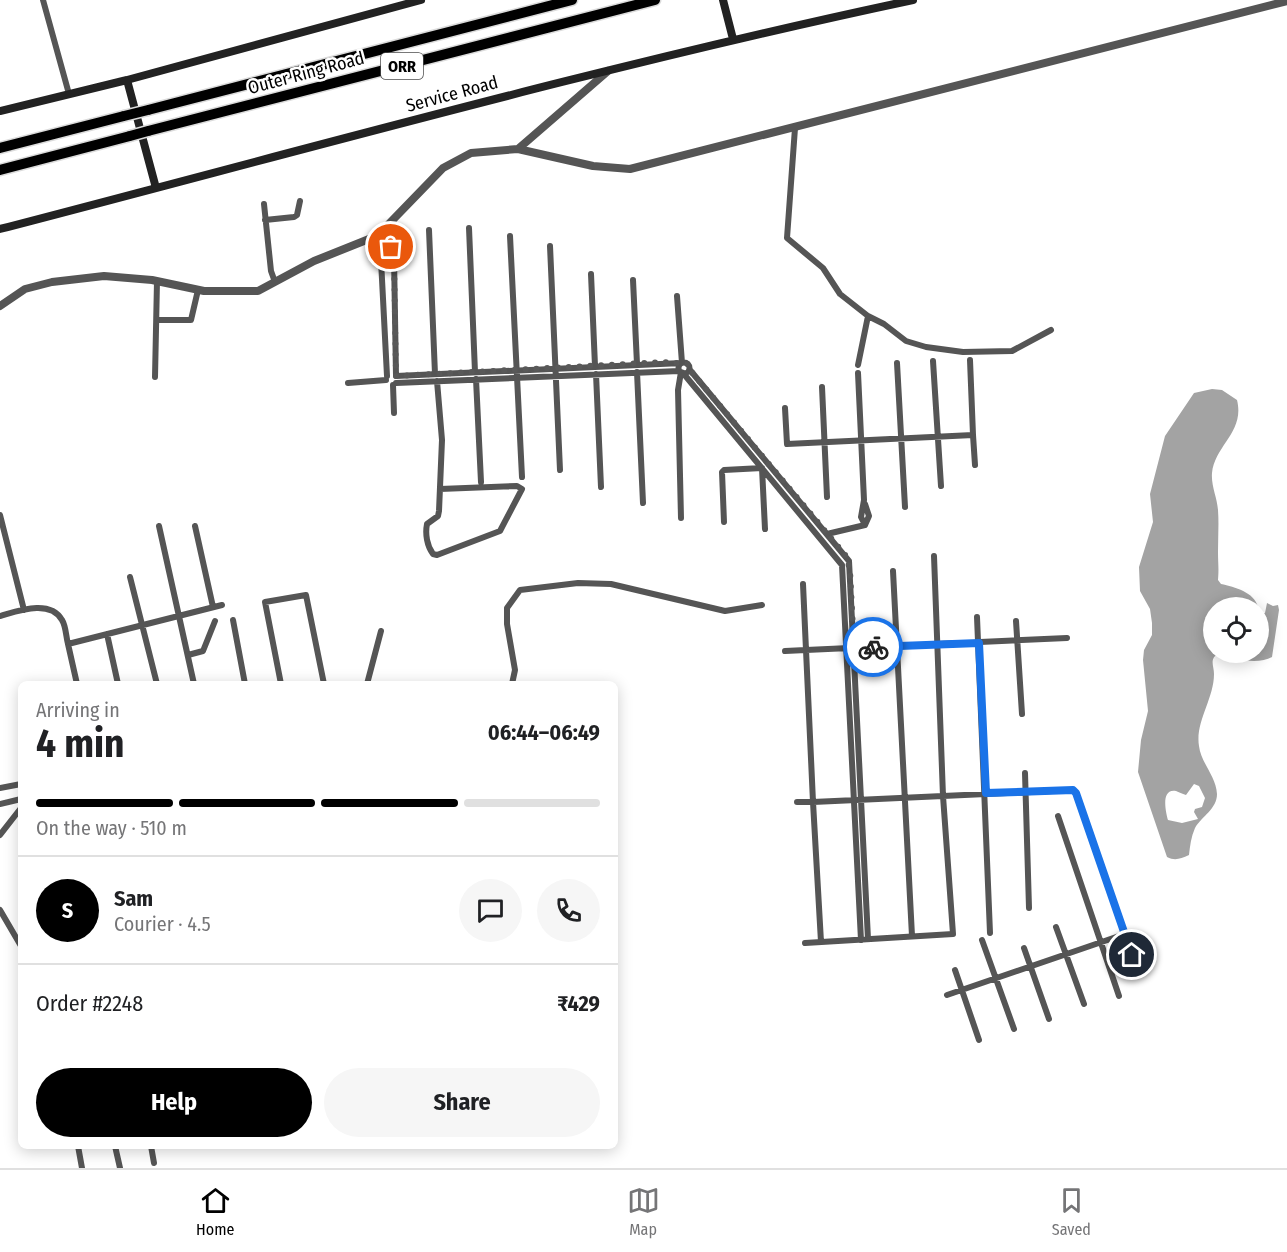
<!DOCTYPE html>
<html lang="en">
<head>
<meta charset="utf-8">
<style>
	body { margin:0; font-family:"Fira Sans Condensed",sans-serif; background:#f6f6f6; color:#202124; height:100vh; display:flex; flex-direction:column; font-size:22px; white-space:nowrap }
	* { box-sizing:border-box; margin:0 }
	p { font-size:20px; color:#757577 }
	.icon { flex:none; width:33px; height:33px; fill:none; stroke:currentColor; stroke-width:2; stroke-linecap:round; stroke-linejoin:round }
	.map { position:relative; flex:1; overflow:hidden }
	.sheet { position:absolute; left:18px; top:681px; width:600px; height:468px; display:flex; flex-direction:column; background:#fff; border-radius:9px; box-shadow:0 3px 15px #0003 }
	.sheet>* { flex:none }
	.fabs { position:absolute; left:1203px; top:597px; display:grid; gap:12px }
	.fabs a { display:grid; place-items:center; width:66px; height:66px; border-radius:50%; background:#fff; box-shadow:0 3px 15px #0003; font-size:30px }
	.pin { position:absolute; display:grid; place-items:center; width:51px; height:51px; color:#fff; margin:-26px; border:3px solid #fff; border-radius:50%; box-shadow:0 2px 6px #0007 }
	.courier { position:absolute; display:grid; place-items:center; width:60px; height:60px; margin:-30px; border:4px solid #1a73e8; border-radius:50%; background:#fff; color:#222; box-shadow:0 2px 8px #0007 }
	.headline em { font-style:normal; font-weight:700 }
	.headline div { display:flex; flex-direction:column-reverse }
	.headline { display:flex; align-items:center; justify-content:space-between; height:102px; padding:0 18px }
	h1 { font-size:39px; font-weight:700; line-height:45px }
	.bar { display:grid; grid-template-columns:repeat(4,1fr); gap:9px 6px; align-content:center; height:72px; padding:0 18px }
	.bar i { height:8px; border-radius:4px; background:#e0e0e0 }
	.bar .active { background:#000 }
	.bar p { grid-column:span 4 }
	.line { display:flex; align-items:center; gap:15px; padding:0 18px; border-top:2px solid #e0e0e0 }
	.line div { flex:1 }
	.round { display:grid; place-items:center; flex:none; width:63px; height:63px; border-radius:32px; background:#f6f6f6 }
	.action { display:flex; gap:12px; margin-top:auto; padding:12px 18px }
	.action a { flex:1; height:69px; border-radius:36px; background:#000; color:#fff; font-size:24px; font-weight:700; line-height:69px; text-align:center }
	.action a+a { background:#f6f6f6; color:#202124 }
	.tab-bar { display:flex; justify-content:space-around; align-items:center; height:84px; border-top:2px solid #e0e0e0; background:#fff; font-size:16px; color:#757577 }
	.tab-bar a { display:grid; justify-items:center; gap:3px }
	.tab-bar .active { color:#000 }
	.map>svg:first-child { display:block }
</style>
</head>
<body>
<div class="map">
<svg width="1287" height="1168" viewBox="0 0 1287 1168">
	<rect width="100%" height="100%" fill="#fff"/>
	<path fill="#a3a3a3" fill-rule="evenodd" d="M1212,389L1222,390L1237,400C1245,432 1215,445 1212,473C1211,486 1217,497 1218,510C1219,524 1218,538 1218,552C1218,563 1219,568 1218,580L1221,584C1235,587 1254,592 1258,607L1214,608V652H1258L1259,610L1260,613H1265L1267,603L1273,606L1278,605L1279,610L1272,657C1258,665 1233,659 1218,654C1209,659 1214,666 1214,674C1214,699 1195,722 1199,746C1201,763 1216,776 1217,794C1217,809 1202,816 1195,828C1191,837 1190,846 1189,855C1180,859 1175,861 1167,857L1138,772L1141,740L1148,711L1143,660L1144,650L1152,635V623L1150,609L1140,591L1139,567L1153,522L1150,494L1165,436L1194,393ZM1194,784L1199,786L1205,798L1202,807L1195,809L1194,812L1198,819L1182,823L1168,820C1166,813 1160,788 1176,791C1179,792 1182,794 1186,795Z"/>
	<g fill="none" stroke-linecap="round" stroke-linejoin="round">
		<defs>
			<path id="motorway" d="M148,110L572,0
				M148,131L655,0
				M0,148L124,116
				M0,170L130,136"/>
		</defs>
		<use href="#motorway" stroke="#dbdbdb" stroke-width="13"/>
		<path stroke="#555" stroke-width="6" d="M43,0L69,94
			M795,128L787,238L823,268L840,294L868,316L858,365
			M264,204L271,271L275,282
			M265,220L294,217L297,215L300,201
			M469,228L475,372
			M384,229L394,257L396,376L682,363L677,296
			M429,230L435,374
			M510,236L522,477
			M374,237L381,260L387,376
			M550,246L560,470
			M591,274L595,366
			M633,280L637,364
			M868,316L884,324L906,341L926,347L963,352L1012,351L1051,330
			M157,320H191L198,290
			M933,361L941,486
			M678.5 368a5.5 5.5 0 1 1 11 0a5.5 5.5 0 1 1-11 0Z
			M897,363L905,507
			M690,370L849,561L868,939
			M637,372L643,503
			M681,372L678,390L681,518
			M683,373L842,565L861,940
			M596,374L601,487
			M155,377L157,281
			M476,379L481,482
			M437,381L442,440L439,511L438,516L427,524C425,534 427,546 433,554L437,555L500,531L522,489L517,486L440,489
			M348,383L386,380
			M396,383L679,371
			M393,385L394,413
			M822,387L827,497
			M785,408L787,444L973,435L970,360
			M973,435L975,465
			M0,515L24,610
			M724,522L722,472L724,470L762,468L765,529
			M865,525L869,516L865,504
			M159,526L194,684
			M195,526L213,607
			M827,534L865,525L861,517L864,500L858,373
			M934,556L943,796L1073,790L1076,793L1139,975
			M893,571L912,936
			M130,577L157,684
			M0,616C18,611 50,599 62,620C66,626 66,637 68,644L222,605
			M977,617L990,933
			M233,620L245,684
			M1016,621L1022,714
			M107,634L118,684
			M68,644L77,684
			M785,651L806,650L803,584
			M188,655L203,651L215,621
			M281,684L265,602L306,595L324,684
			M367,684L381,631
			M512,684L515,670L507,624V608L520,590L578,583L611,584L725,611L762,605
			M1025,773L1029,908
			M0,788L21,784
			M797,802H813L821,942
			M0,804L21,799
			M1058,816L1119,996
			M0,835L21,808
			M0,910L21,946
			M1056,927L1084,1004
			M982,940L1014,1029
			M805,943L953,934L943,796L813,802L806,650L1067,638
			M1024,948L1049,1019
			M955,970L979,1040
			M947,995L1125,934
			M78,1146L82,1168
			M115,1146L120,1168
			M151,1146L154,1163"/>
		<path stroke="#555" stroke-width="8" d="M518,149L608,71
			M0,306L25,289L52,282L104,276L152,280L204,291H258L314,261L374,237L381,232L443,168L471,153L518,149L593,166L630,169L1287,1"/>
		<path stroke="#222" stroke-width="8" d="M723,0L733,39
			M127,80L156,188
			M0,111L127,80L421,0
			M0,229C304,150 606,65 913,0"/>
		<use href="#motorway" stroke="#000" stroke-width="10"/>
		<defs>
			<path id="motorway-bridge" d="M124,116L148,110
				M130,136L148,131"/>
		</defs>
		<use href="#motorway-bridge" stroke="#dbdbdb" stroke-width="13" stroke-linecap="butt"/>
		<use href="#motorway-bridge" stroke="#000" stroke-width="10"/>
	</g>
	<g fill="none" stroke-linecap="round" stroke-linejoin="round">
		<path stroke="#595959" stroke-width="6" stroke-dasharray="0 10.8" d="M391,247L394,258L396,376L664,362L688,364L690,370L846,556L850,570L854,648L873,647"/>
		<path stroke="#1a73e8" stroke-width="8" d="M873,647L979,643L986,793L1073,790L1076,793L1132,955"/>
	</g>
	<g text-anchor="middle" dominant-baseline="central" stroke-width="5" stroke-linejoin="round" paint-order="stroke">
		<rect fill="#fff" stroke="#4c4c4c" stroke-width="1.5" x="381" y="53" width="42" height="26" rx="4.5"/>
		<g font-size="16" font-weight="bold" fill="#000">
			<text x="402" y="66">ORR</text>
		</g>
		<g font-size="18" fill="#000" stroke="#fff">
			<text transform="translate(306 73) rotate(-15)">Outer Ring Road</text>
			<text transform="translate(452 94) rotate(-15)">Service Road</text>
		</g>
	</g>
</svg>
<div class="fabs">
<a><svg class="icon" aria-label="locate" viewBox="0 0 24 24"><circle cx="12" cy="12" r="6"/><path d="M12 2v4M12 18v4M2 12h4M18 12h4"/></svg></a>
</div>
<div class="pin" style="left:391px;top:247px;background:#ea580c"><svg class="icon" aria-label="bag" viewBox="0 0 24 24"><path d="M5 8h14l-1 12H6zM9 8a3 3 0 0 1 6 0"/></svg></div>
<div class="pin" style="left:1132px;top:955px;background:#1f2937"><svg class="icon" aria-label="home" viewBox="0 0 24 24"><path d="M3 11l9-7 9 7M6 9v11h12V9"/></svg></div>
<div class="courier" style="left:873px;top:647px"><svg class="icon" aria-label="bike" viewBox="0 0 24 24"><circle cx="6" cy="16" r="4"/><circle cx="18" cy="16" r="4"/><path d="M6 16l4-8h5l3 8M10 8l3 8H6M13 5h3"/></svg></div>
<section class="sheet">
<div class="headline"><div><h1>4 min</h1><p>Arriving in</p></div><em>06:44–06:49</em></div>
<div class="bar"><i class="active"></i><i class="active"></i><i class="active"></i><i></i><p>On the way · 510 m</p></div>
<div class="line" style="height:108px"><b class="round" style="background:#000;color:#fff">S</b><div><b>Sam</b><p>Courier · 4.5</p></div><a class="round"><svg class="icon" aria-label="chat" viewBox="0 0 24 24"><path d="M4 5h16v11H9l-5 4z"/></svg></a><a class="round"><svg class="icon" aria-label="phone" viewBox="0 0 24 24"><path d="M5 4h4l2 5-3 2q2 4 5 5l2-3 5 2v4C11 20 4 13 5 4z"/></svg></a></div>
<div class="line" style="height:78px"><div>Order #2248</div><b>₹429</b></div>
<div class="action"><a>Help</a><a>Share</a></div>
</section>
</div>
<nav class="tab-bar">
<a class="active"><svg class="icon" aria-label="home" viewBox="0 0 24 24"><path d="M3 11l9-7 9 7M6 9v11h12V9"/></svg>Home</a>
<a><svg class="icon" aria-label="map" viewBox="0 0 24 24"><path d="M3 6l6-2 6 2 6-2v14l-6 2-6-2-6 2zM9 4v14M15 6v14"/></svg>Map</a>
<a><svg class="icon" aria-label="saved" viewBox="0 0 24 24"><path d="M7 4h10v16l-5-4-5 4z"/></svg>Saved</a>
</nav>
</body>
</html>
